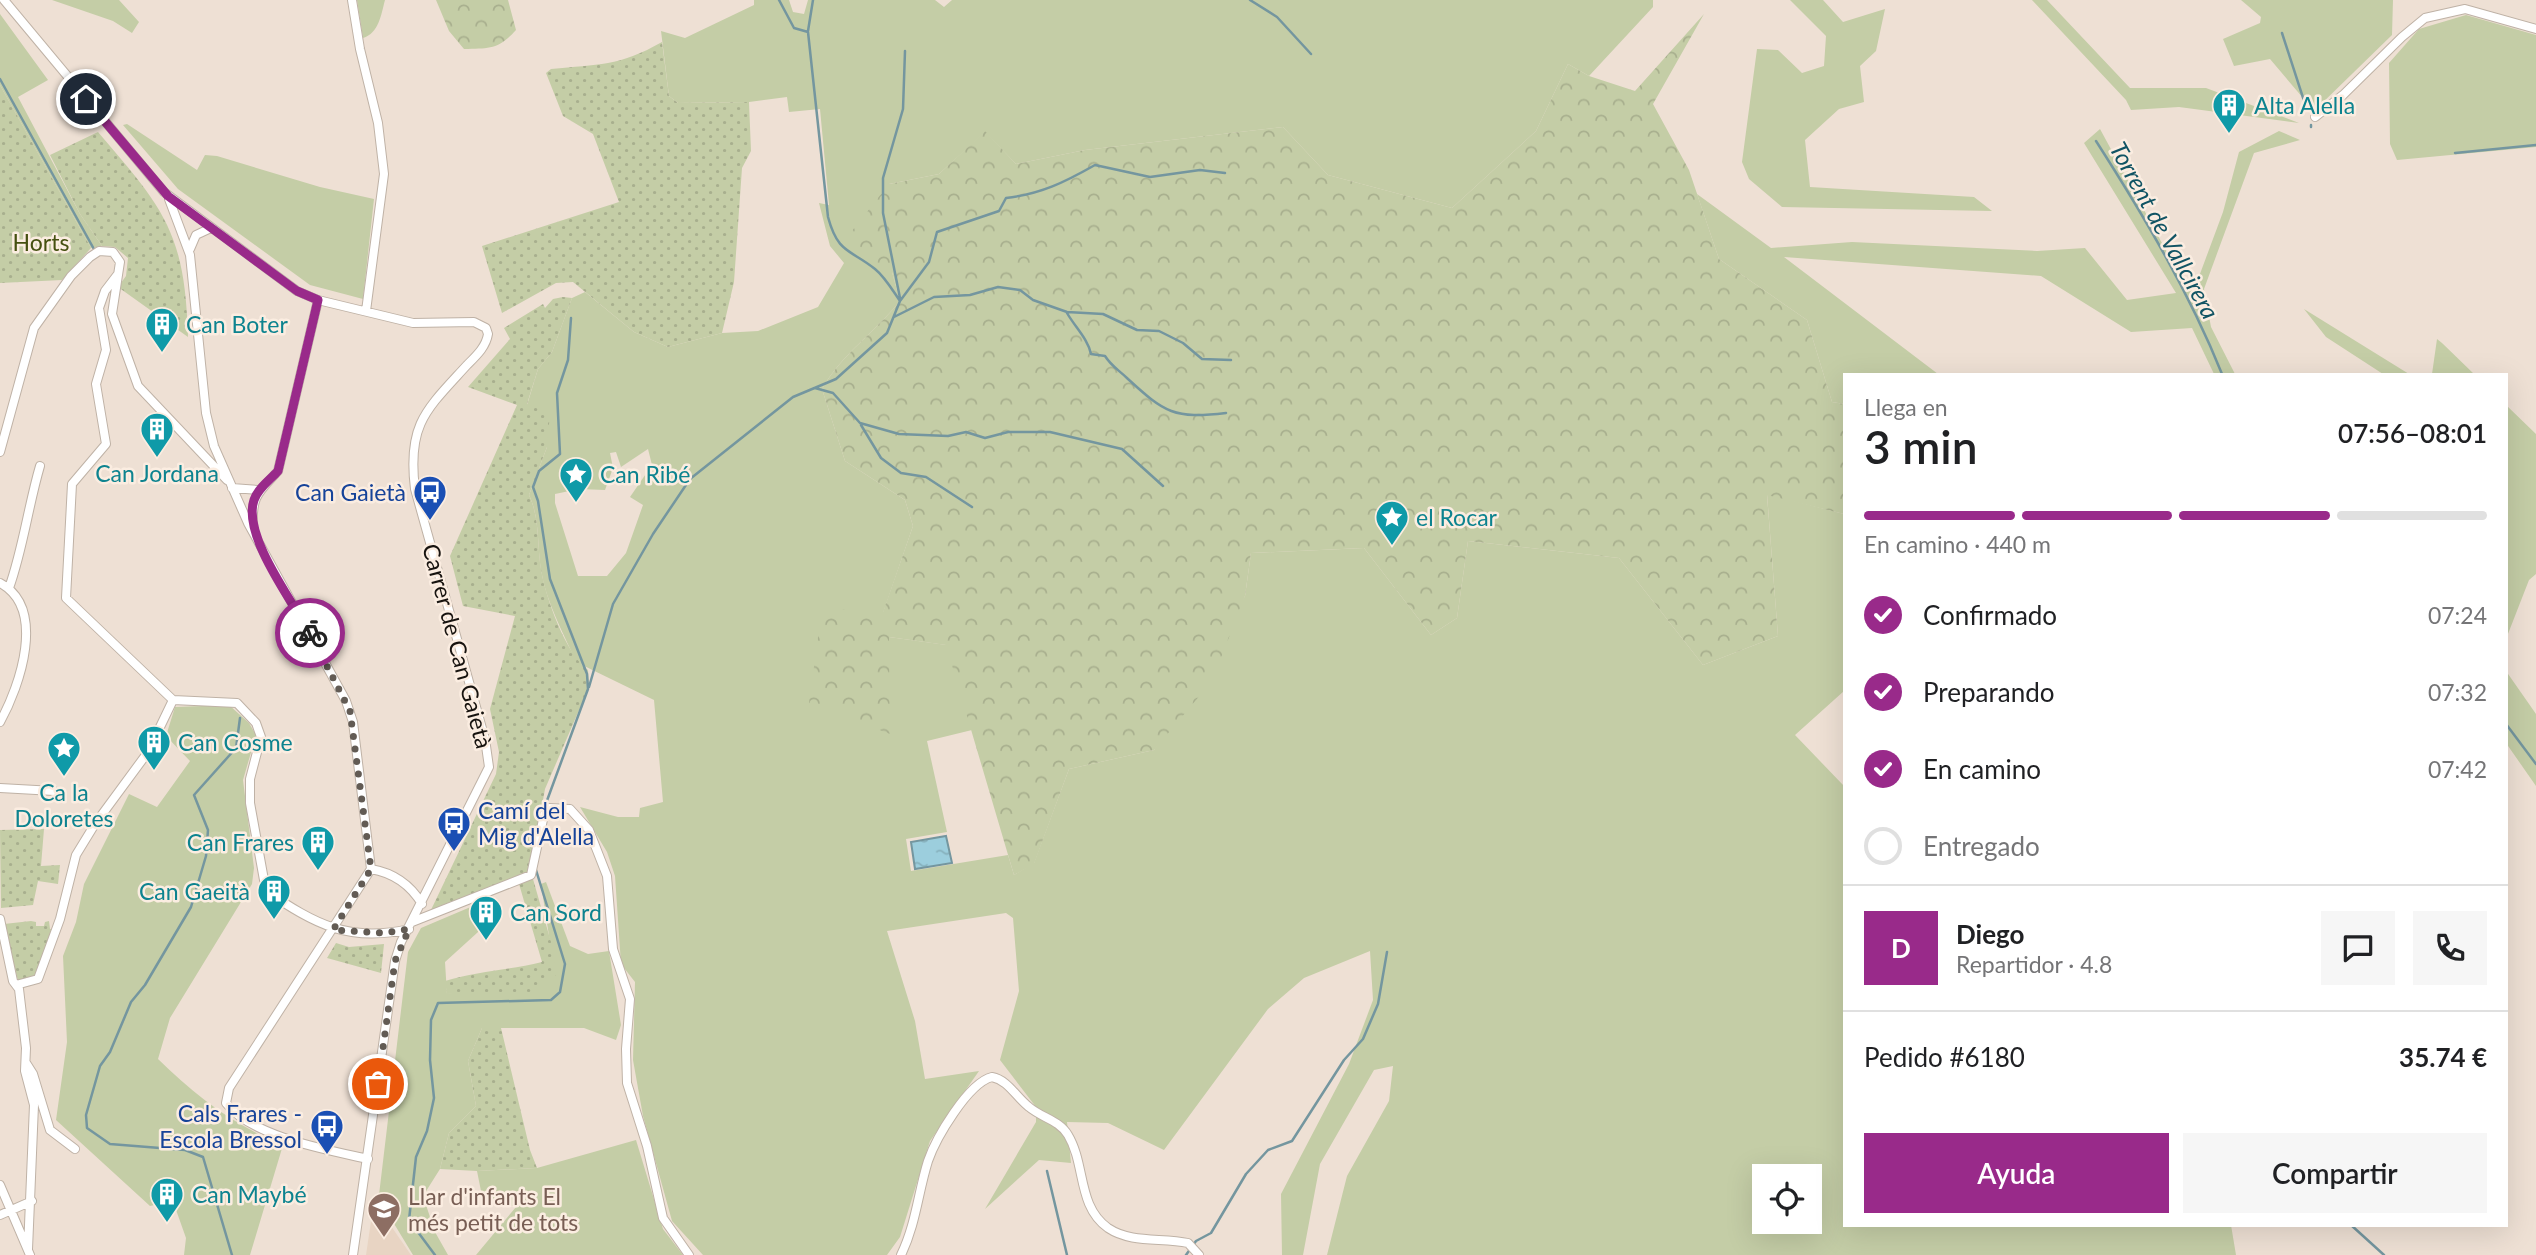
<!DOCTYPE html>
<html lang="es">
<head>
<meta charset="utf-8">
<style>
	body { margin:0; font-family:Lato,sans-serif; background:#f6f6f6; color:#202124; height:100vh; display:flex; flex-direction:column; font-size:26px; white-space:nowrap }
	* { box-sizing:border-box; margin:0 }
	p { font-size:23px; color:#757577 }
	.icon { flex:none; width:38px; height:38px; fill:none; stroke:currentColor; stroke-width:2; stroke-linecap:round; stroke-linejoin:round }
	.map { position:relative; flex:1; overflow:hidden }
	.side { position:absolute; left:1843px; top:373px; width:665px; height:854px; display:flex; flex-direction:column; background:#fff; border-radius:0px; box-shadow:0 7px 28px #0002 }
	.side>* { flex:none }
	.fabs { position:absolute; left:1752px; top:1164px; display:grid; gap:14px }
	.fabs a { display:grid; place-items:center; width:70px; height:70px; border-radius:0px; background:#fff; box-shadow:0 7px 28px #0002; font-size:35px }
	.pin { position:absolute; display:grid; place-items:center; width:60px; height:60px; color:#fff; margin:-30px; border:4px solid #fff; border-radius:50%; box-shadow:0 2px 7px #0007 }
	.courier { position:absolute; display:grid; place-items:center; width:70px; height:70px; margin:-35px; border:5px solid #992a8a; border-radius:50%; background:#fff; color:#222; box-shadow:0 2px 9px #0007 }
	.overview em { font-style:normal; font-weight:600 }
	.overview div { display:flex; flex-direction:column-reverse }
	.overview { display:flex; align-items:center; justify-content:space-between; height:119px; padding:0 21px }
	h1 { font-size:46px; font-weight:600; line-height:52px }
	.bar { display:grid; grid-template-columns:repeat(4,1fr); gap:10px 7px; align-content:center; height:84px; padding:0 21px }
	.bar i { height:9px; border-radius:5px; background:#e0e0e0 }
	.bar .selected { background:#992a8a }
	.bar p { grid-column:span 4 }
	.line { display:flex; align-items:center; gap:18px; padding:0 21px; border-top:2px solid #e0e0e0 }
	.line div { flex:1 }
	.round { display:grid; place-items:center; flex:none; width:74px; height:74px; border-radius:0px; background:#f6f6f6 }
	ol { padding:0 21px; list-style:none }
	li { display:flex; align-items:center; gap:21px; height:77px }
	li p { margin-inline-start:auto }
	li .icon { padding:7px; border-radius:50%; background:#992a8a; color:#fff; stroke-width:4 }
	li:last-child { color:#757577 }
	li i { width:38px; height:38px; border:4px solid #e0e0e0; border-radius:50% }
	.button { display:flex; gap:14px; margin-top:auto; padding:14px 21px }
	.button a { flex:1; height:80px; border-radius:0px; background:#992a8a; color:#fff; font-size:28px; font-weight:600; line-height:80px; text-align:center }
	.button a+a { background:#f6f6f6; color:#202124 }
	.map>svg:first-child { display:block }
</style>
</head>
<body>
<div class="map">
<svg width="2536" height="1255" viewBox="0 0 2536 1255">
	<defs>
		<pattern id="forest-crowns" width="20" height="18" patternUnits="userSpaceOnUse" patternTransform="scale(1.75)"><rect width="20" height="18" fill="#c4cda6"/><path d="M2 6a3 3 0 1 1 6 0M12 15a3 3 0 1 1 6 0" fill="none" stroke="#a8af8e"/></pattern>
		<pattern id="park-dots" width="8" height="8" patternUnits="userSpaceOnUse" patternTransform="scale(1.75)"><rect width="8" height="8" fill="#c4cda6"/><path d="M2 2h.1M6 6h.1" fill="none" stroke="#a8af8e" stroke-width="1.8" stroke-linecap="round"/></pattern>
		<pattern id="water-ripples" width="26" height="14" patternUnits="userSpaceOnUse" patternTransform="scale(1.75)"><rect width="26" height="14" fill="#9ccedd"/><path d="M2 4q2-2 4 0t4 0M15 11q2-2 4 0t4 0" fill="none" stroke="#86b0bc"/></pattern>
	</defs>
	<rect width="100%" height="100%" fill="#eee0d4"/>
	<path fill="#e8d4c3" d="M371,1221L391,1226L411,1255H366Z"/>
	<path fill="#c4cda6" fill-rule="evenodd" d="M52,0H119L139,22L132,33L113,21Z
		M357,0H385C381,15 379,33 363,38Z
		M754,0H789L793,12L804,14L808,0H935L944,7L952,0H1653V7L1589,76L1568,64L1536,131L1452,208L1328,175L1283,127L1085,150L1016,164L985,132L939,174L889,184L892,272L900,301C875,332 841,355 822,389L845,461L905,500L913,526L883,613L889,637L947,645L972,730L927,741L947,832L906,839L911,871L1008,855L1014,875L1034,863L1069,769L1154,750L1245,596L1251,553L1364,548L1431,635L1457,618L1468,541L1619,558L1703,665L1778,636L1767,494L1844,514V691L1795,735L1844,786V1225H2231L2236,1255H1327L1347,1176L1389,1101L1393,1066L1374,1070L1320,1164L1303,1255H1282L1281,1194L1349,1064L1373,1000L1370,951L1304,978L1268,1009L1164,1150L1108,1123L1067,1122L1071,1163L1039,1160L985,1209L1036,1122V1107L1000,1060L1019,991L1013,918L1006,913L887,931L915,1021L925,1079L979,1071L930,1141L900,1237L887,1255H703L672,1221L643,1116L633,1060L635,982L621,964L615,876L607,852L580,807L618,817H639L640,808L663,802L654,700L576,662C563,632 546,602 541,570C537,545 540,518 529,495L547,447L527,405L538,369L552,352L572,298L585,292L634,332L668,347L722,333L758,331L818,307L844,263L830,246L819,203L829,205L820,109L789,112L787,97L749,102L678,103L669,96L661,31L685,38L754,5ZM648,449L652,465L630,497L643,505L626,553L607,576H578L555,503V494L579,489L605,490L613,468L610,453L616,452L621,467ZM1764,1176H1810V1222H1764Z
		M1790,0H1823L1843,22L1885,9L1876,51L1860,66L1864,102L1839,109L1805,140L1810,187L1974,197L1992,211L1782,207L1749,179L1742,162L1757,49L1778,50L1802,73L1824,66L1826,36Z
		M2032,0H2047L2130,88H2206L2299,123L2179,107L2131,110L2126,100Z
		M2241,0H2393L2392,35L2314,111L2270,59L2234,66L2223,39L2260,23L2261,17Z
		M0,14L48,80L18,97L80,214L102,246L91,248L0,85Z
		M2466,15L2536,35V147L2397,160L2390,144L2389,63L2419,29Z
		M127,124L197,170L205,155L217,156L320,187L374,199L363,299L310,285L178,189L123,125Z
		M2100,129L2188,291L2194,290L2223,212L2239,152L2279,131L2300,140L2254,153L2204,289L2211,327L2235,374H2214L2192,328L2131,332L2041,276L1784,257L1938,374H1844V404L1832,402L1807,320L1719,259L1697,194L1771,248L1852,242L2037,251L2085,248L2127,300L2176,293L2084,143Z
		M2304,309L2409,374H2383L2326,337Z
		M2437,339L2442,343L2474,374H2432Z
		M2506,405L2536,434V574L2529,580L2506,639Z
		M2506,671L2536,714V786L2506,743Z
		M229,705L249,723L256,735L243,780L254,868L252,884L170,1018L158,1059C196,1096 233,1125 283,1145L250,1255H184L186,1238L175,1207L164,1203L150,1206L56,1120L67,1042L63,956L76,922L84,884L129,794L157,807L190,761L166,736L175,707Z
		M546,882L570,946L588,954L609,951L621,1025L616,1040L584,1028H482L468,1061L476,1106L449,1133L440,1169L423,1196L435,1232L448,1255H413L393,1222L376,1220L408,952L421,928L480,903L499,913L445,962L447,994L555,975L541,884Z
		M636,1140L663,1229L683,1255H476L516,1207L482,1196L477,1171L537,1168Z"/>
	<path fill="url(#forest-crowns)" d="M436,0H508L516,30C498,50 490,48 464,49L449,31Z
		M1704,14L1653,104L1689,170L1719,259L1807,320L1832,402L1844,404V514L1767,495L1778,636L1703,665L1619,558L1468,541L1457,618L1431,635L1364,548L1251,553L1245,596L1212,681L1154,750L1069,769L1034,864L1014,875L946,645L889,637L890,734L809,703L822,608L883,612L913,526L905,500L845,461L822,389C841,355 875,332 900,301L892,272L844,241L889,184L939,174L985,131L1016,164L1085,150L1283,127L1328,175L1452,208L1536,131L1568,64L1589,76L1635,91Z"/>
	<path fill="url(#park-dots)" d="M662,42L669,96L678,103L749,102L751,151L742,168L734,282L722,333L668,347L634,332L573,282L556,283L502,313L482,246L619,202L593,134L563,116L546,73L551,69C599,64 618,67 662,42Z
		M0,85L91,248L62,280L0,283Z
		M98,132C164,209 185,232 188,337L118,287L126,276L128,258L115,247L102,246L80,214L50,155Z
		M563,297L572,298L552,352L538,369L527,404L550,413L547,447L529,495C540,518 537,545 541,569C545,596 566,655 588,670L589,687L545,789L530,872L430,912L496,774L499,752L490,709L515,616L463,606L450,556L517,405L468,387L510,339L504,328L543,304L545,308L553,299Z
		M44,829L41,866L60,865L58,884L38,881L33,905L1,908L0,830Z
		M533,879L553,949L556,975L534,992L447,994L445,981C477,971 510,970 542,962L519,884Z
		M31,921L36,922V926H44L45,922L49,921L50,929L55,930L37,977L18,981L4,924Z
		M336,943L349,947L384,944L381,973L327,958Z
		M482,1028H501L530,1150L537,1168L477,1171L440,1169L449,1133L476,1106L468,1061Z"/>
	<path fill="url(#water-ripples)" stroke="#74969f" stroke-width="2" d="M946,836L952,863L915,869L911,842Z"/>
	<g fill="none" stroke-linecap="round" stroke-linejoin="round">
		<path stroke="#74969f" stroke-width="2.5" d="M779,0L794,28L808,32L828,217C838,254 850,249 875,269C885,277 893,291 900,301
			M1250,0L1277,17L1311,54
			M808,31L813,0
			M2282,33L2307,110
			M0,79L95,251
			M2311,125V127
			M2096,141C2144,216 2189,292 2222,374
			M2455,153L2536,145
			M900,298L883,213V178L903,109L905,51
			M1067,313C1075,327 1088,339 1091,354L1105,356C1112,367 1119,370 1128,379C1165,413 1174,419 1226,413
			M894,317L934,297L970,295L998,287L1020,290L1033,300L1067,312L1103,314L1137,330L1159,331L1183,343L1202,359L1231,360
			M815,388L833,393L860,423L899,434L948,436L966,432L985,438L1008,432H1050L1122,449L1163,486
			M861,425L881,458L901,473L926,477L972,507
			M589,687L613,604L653,534L690,479L793,397L836,379L887,333L900,301L929,262L937,232L999,211L1006,198C1041,194 1065,182 1095,165L1150,177L1200,170L1225,173
			M2506,724L2536,764
			M545,806L588,689L587,674L550,579L538,501L533,487L539,471L560,454L557,393L568,360L571,318
			M1047,1171L1067,1255
			M2351,1225L2384,1255
			M232,1255L203,1157L185,1150L110,1144L87,1128L86,1115L100,1066L110,1052L131,1002L145,985L191,907L206,856L208,830L194,795L236,748L240,718
			M435,1255L409,1220L416,1157L427,1131L434,1098L430,1060L431,1020L438,1003L551,1000L560,992L565,964L536,870
			M1186,1255L1196,1241L1211,1233L1246,1174L1268,1150L1292,1141L1344,1060L1363,1039L1378,1004L1387,952"/>
		<defs>
			<path id="minor" d="M4,0L164,192L297,291L318,300L413,323L474,322L486,328L488,334C486,347 476,356 467,365C426,410 407,424 415,489L485,739L489,767L401,942L395,961L353,1255
				M352,0L360,49L378,123L384,174L366,311
				M2315,117L2343,95L2402,37L2425,18L2465,9L2536,29
				M169,199L190,255L206,413L214,446L248,523L346,701L353,722L371,869L229,1088L226,1103C252,1137 328,1150 368,1159
				M190,249L196,235L211,228
				M118,274L105,291L99,308L106,350L96,384L106,444L72,484L66,598L173,700
				M0,452L34,328L71,276L90,257L99,251L113,252L120,262L112,314L138,386L227,480
				M232,488L258,490
				M253,529C251,496 258,493 278,471L318,300
				M0,583C47,608 20,686 0,722
				M9,588C23,549 28,507 40,466
				M173,700L237,703L256,723L261,737L250,779V803L266,891C315,924 349,943 409,929
				M0,788L54,791
				M371,869C394,873 410,884 422,904
				M0,919L13,981L19,989L26,1048L25,1071L34,1105L28,1249
				M412,922L531,875L544,815L548,808L570,809L589,830L607,876L613,949L630,999L626,1049L627,1083L647,1146L663,1218L689,1255
				M16,985L38,979L60,919L76,855L95,824L148,752L173,700
				M26,1063L33,1074L50,1130L75,1149
				M0,1185L30,1255
				M0,1215L32,1201
				M901,1255C916,1224 918,1193 928,1161C936,1138 968,1083 992,1077C1008,1080 1016,1097 1029,1107C1042,1118 1059,1120 1068,1135C1086,1165 1077,1206 1108,1228C1132,1244 1162,1237 1188,1243L1199,1255"/>
		</defs>
		<use href="#minor" stroke="#bfb2a6" stroke-width="10"/>
		<use href="#minor" stroke="#fff" stroke-width="8"/>
	</g>
	<g fill="none" stroke-linecap="round" stroke-linejoin="round">
		<path stroke="#625b54" stroke-width="7" stroke-dasharray="0 12.6" d="M310,633L350,711L371,869L333,930L383,933L409,929L395,961L378,1084"/>
		<path stroke="#992a8a" stroke-width="9" d="M86,99L168,196L297,291L318,300L278,471C270,480 258,488 254,500C242,535 292,601 310,633"/>
	</g>
	<defs>
		<symbol id="building-pin" viewBox="-11 -11 22 30"><path d="M0 17L-7.5 6A9.5 9.5 0 1 1 7.5 6Z" fill="#0f9aa8" stroke="#fbede1"/><path d="M-4-6H4V6H1V3H-1V6H-4ZM-2.5-4.3h1.7v1.8h-1.7ZM.8-4.3h1.7v1.8H.8ZM-2.5-1h1.7V.8h-1.7ZM.8-1h1.7V.8H.8Z" fill="#fff"/></symbol>
		<symbol id="sight-pin" viewBox="-11 -11 22 30"><path d="M0 17L-7.5 6A9.5 9.5 0 1 1 7.5 6Z" fill="#0f9aa8" stroke="#fbede1"/><path d="M0-6L1.8-2.2L6-1.7L2.9 1.2L3.7 5.4L0 3.3L-3.7 5.4L-2.9 1.2L-6-1.7L-1.8-2.2Z" fill="#fff"/></symbol>
		<symbol id="bus-pin" viewBox="-11 -11 22 30"><path d="M0 17L-7.5 6A9.5 9.5 0 1 1 7.5 6Z" fill="#1a4fb4" stroke="#fbede1"/><path d="M-5-6H5V4H4V6H2V4H-2V6H-4V4H-5ZM-3.5-4V0h7V-4ZM-3.5 1.2v1.5H-2V1.2ZM2 1.2v1.5H3.5V1.2Z" fill="#fff"/></symbol>
		<symbol id="school-pin" viewBox="-11 -11 22 30"><path d="M0 17L-7.5 6A9.5 9.5 0 1 1 7.5 6Z" fill="#8d6e63" stroke="#fbede1"/><path d="M0-5L7-2L0 1L-7-2ZM-4 1L0 2.5L4 1V4Q0 6-4 4Z" fill="#fff"/></symbol>
	</defs>
	<g fill-rule="evenodd">
		<use href="#building-pin" x="2210" y="86" width="38" height="52"/>
		<use href="#building-pin" x="143" y="305" width="38" height="52"/>
		<use href="#building-pin" x="138" y="410" width="38" height="52"/>
		<use href="#sight-pin" x="557" y="455" width="38" height="52"/>
		<use href="#bus-pin" x="411" y="473" width="38" height="52"/>
		<use href="#sight-pin" x="1373" y="498" width="38" height="52"/>
		<use href="#building-pin" x="135" y="723" width="38" height="52"/>
		<use href="#sight-pin" x="45" y="729" width="38" height="52"/>
		<use href="#bus-pin" x="435" y="804" width="38" height="52"/>
		<use href="#building-pin" x="299" y="823" width="38" height="52"/>
		<use href="#building-pin" x="255" y="872" width="38" height="52"/>
		<use href="#building-pin" x="467" y="893" width="38" height="52"/>
		<use href="#bus-pin" x="308" y="1107" width="38" height="52"/>
		<use href="#building-pin" x="148" y="1175" width="38" height="52"/>
		<use href="#school-pin" x="365" y="1190" width="38" height="52"/>
	</g>
	<g text-anchor="middle" dominant-baseline="central" stroke-width="5" stroke-linejoin="round" paint-order="stroke">
		<g font-size="23" fill="#0d838f" stroke="#fbede1" text-anchor="start">
			<text x="2254" y="105">Alta Alella</text>
			<text x="186" y="324">Can Boter</text>
			<text x="157" y="473" text-anchor="middle">Can Jordana</text>
			<text x="600" y="474">Can Ribé</text>
			<text x="1416" y="517">el Rocar</text>
			<text x="178" y="742">Can Cosme</text>
			<text x="64" y="792" text-anchor="middle">Ca la<tspan x="64" dy="26">Doloretes</tspan></text>
			<text x="294" y="842" text-anchor="end">Can Frares</text>
			<text x="250" y="891" text-anchor="end">Can Gaeità</text>
			<text x="510" y="912">Can Sord</text>
			<text x="192" y="1194">Can Maybé</text>
		</g>
		<g font-size="23" fill="#455010" stroke="#fbede1">
			<text x="41" y="242">Horts</text>
		</g>
		<g font-size="23" fill="#164399" stroke="#fbede1" text-anchor="end">
			<text x="406" y="492">Can Gaietà</text>
			<text x="478" y="810" text-anchor="start">Camí del<tspan x="478" dy="26">Mig d'Alella</tspan></text>
			<text x="302" y="1113">Cals Frares -<tspan x="302" dy="26">Escola Bressol</tspan></text>
		</g>
		<g font-size="23" fill="#17130f" stroke="#fbede1">
			<text transform="translate(458 646) rotate(75)">Carrer de Can Gaietà</text>
		</g>
		<g font-size="23" fill="#785e54" stroke="#fbede1" text-anchor="start">
			<text x="408" y="1196">Llar d'infants El<tspan x="408" dy="26">més petit de tots</tspan></text>
		</g>
		<g font-size="24" font-style="italic" fill="#115464" stroke="#fbede1">
			<text transform="translate(2165 230) rotate(61)">Torrent de Vallcirera</text>
		</g>
	</g>
</svg>
<div class="fabs">
<a><svg class="icon" aria-label="locate" viewBox="0 0 24 24"><circle cx="12" cy="12" r="6"/><path d="M12 2v4M12 18v4M2 12h4M18 12h4"/></svg></a>
</div>
<div class="pin" style="left:378px;top:1084px;background:#ea580c"><svg class="icon" aria-label="bag" viewBox="0 0 24 24"><path d="M5 8h14l-1 12H6zM9 8a3 3 0 0 1 6 0"/></svg></div>
<div class="pin" style="left:86px;top:99px;background:#1f2937"><svg class="icon" aria-label="home" viewBox="0 0 24 24"><path d="M3 11l9-7 9 7M6 9v11h12V9"/></svg></div>
<div class="courier" style="left:310px;top:633px"><svg class="icon" aria-label="bike" viewBox="0 0 24 24"><circle cx="6" cy="16" r="4"/><circle cx="18" cy="16" r="4"/><path d="M6 16l4-8h5l3 8M10 8l3 8H6M13 5h3"/></svg></div>
<section class="side">
<div class="overview"><div><h1>3 min</h1><p>Llega en</p></div><em>07:56–08:01</em></div>
<div class="bar"><i class="selected"></i><i class="selected"></i><i class="selected"></i><i></i><p>En camino · 440 m</p></div>
<ol>
<li><svg class="icon" aria-label="check" viewBox="0 0 24 24"><path d="M5 12l5 5 9-10"/></svg>Confirmado<p>07:24</p></li>
<li><svg class="icon" aria-label="check" viewBox="0 0 24 24"><path d="M5 12l5 5 9-10"/></svg>Preparando<p>07:32</p></li>
<li><svg class="icon" aria-label="check" viewBox="0 0 24 24"><path d="M5 12l5 5 9-10"/></svg>En camino<p>07:42</p></li>
<li><i></i>Entregado</li>
</ol>
<div class="line" style="height:126px"><b class="round" style="background:#992a8a;color:#fff">D</b><div><b>Diego</b><p>Repartidor · 4.8</p></div><a class="round"><svg class="icon" aria-label="chat" viewBox="0 0 24 24"><path d="M4 5h16v11H9l-5 4z"/></svg></a><a class="round"><svg class="icon" aria-label="phone" viewBox="0 0 24 24"><path d="M5 4h4l2 5-3 2q2 4 5 5l2-3 5 2v4C11 20 4 13 5 4z"/></svg></a></div>
<div class="line" style="height:91px"><div>Pedido #6180</div><b>35.74 €</b></div>
<div class="button"><a>Ayuda</a><a>Compartir</a></div>
</section>
</div>
</body>
</html>
